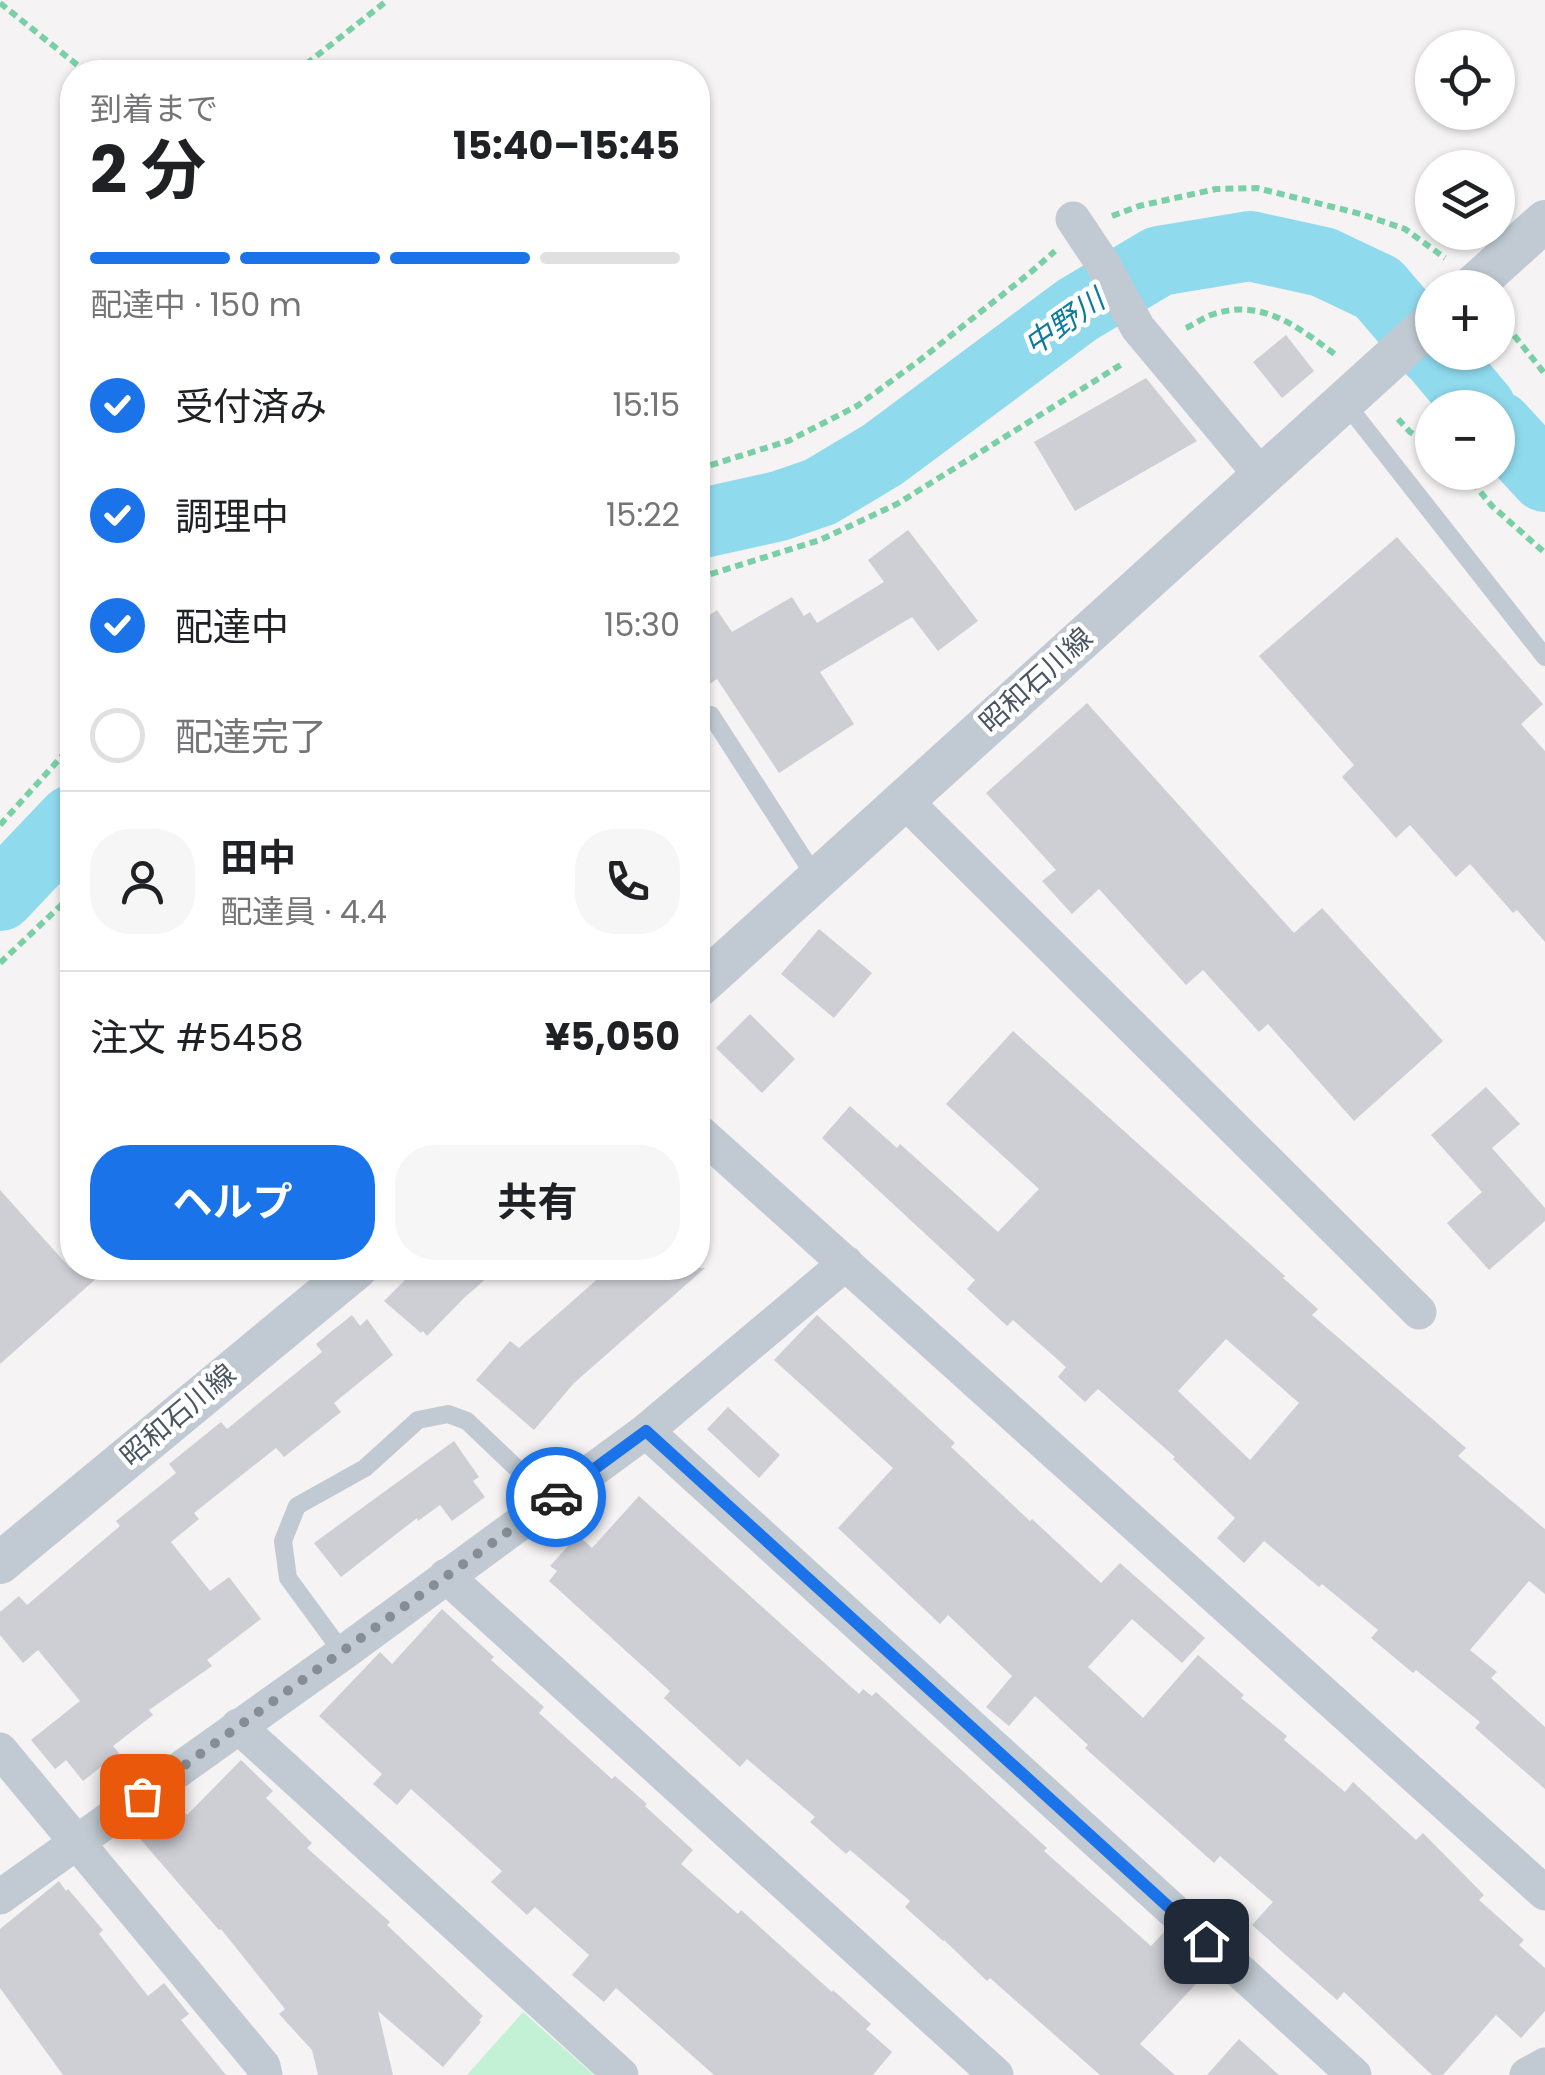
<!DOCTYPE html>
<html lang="ja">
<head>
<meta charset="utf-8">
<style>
	body { margin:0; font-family:Poppins,"Noto Sans JP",sans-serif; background:#f6f6f6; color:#202124; height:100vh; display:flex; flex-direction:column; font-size:38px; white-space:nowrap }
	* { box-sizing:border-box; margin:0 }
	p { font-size:32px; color:#757577 }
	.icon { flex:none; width:55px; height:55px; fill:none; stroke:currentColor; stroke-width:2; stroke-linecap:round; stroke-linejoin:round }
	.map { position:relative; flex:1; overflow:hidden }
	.sheet { position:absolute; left:60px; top:60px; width:650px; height:1220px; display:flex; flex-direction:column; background:#fff; border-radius:40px; box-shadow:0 2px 8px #0004 }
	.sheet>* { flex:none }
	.tools { position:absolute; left:1415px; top:30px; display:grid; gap:20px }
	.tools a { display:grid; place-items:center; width:100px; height:100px; border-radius:50%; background:#fff; box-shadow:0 2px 8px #0004; font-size:50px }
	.pin { position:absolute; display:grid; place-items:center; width:85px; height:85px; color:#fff; margin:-42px; border-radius:20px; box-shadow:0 5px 15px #0006 }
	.courier { position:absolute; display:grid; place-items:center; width:100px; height:100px; margin:-50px; border:8px solid #1a73e8; border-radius:50%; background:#fff; color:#222; box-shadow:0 2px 12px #0007 }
	.head em { font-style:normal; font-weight:700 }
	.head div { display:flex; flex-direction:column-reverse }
	.head { display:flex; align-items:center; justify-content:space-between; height:170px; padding:0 30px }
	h1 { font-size:65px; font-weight:700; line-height:75px }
	.bar { display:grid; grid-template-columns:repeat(4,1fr); gap:15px 10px; align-content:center; height:120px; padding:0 30px }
	.bar i { height:12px; border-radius:8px; background:#e0e0e0 }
	.bar .selected { background:#1a73e8 }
	.bar p { grid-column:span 4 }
	.line { display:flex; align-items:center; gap:25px; padding:0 30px; border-top:2px solid #e0e0e0 }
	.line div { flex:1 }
	.round { display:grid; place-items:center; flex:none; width:105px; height:105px; border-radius:40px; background:#f6f6f6 }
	ol { padding:0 30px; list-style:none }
	li { display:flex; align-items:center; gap:30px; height:110px }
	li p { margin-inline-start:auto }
	li .icon { padding:10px; border-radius:50%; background:#1a73e8; color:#fff; stroke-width:4 }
	li:last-child { color:#757577 }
	li i { width:55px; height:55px; border:5px solid #e0e0e0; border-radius:50% }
	.primary-button { display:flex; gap:20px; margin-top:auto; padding:20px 30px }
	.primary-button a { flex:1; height:115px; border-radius:40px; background:#1a73e8; color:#fff; font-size:40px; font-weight:700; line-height:115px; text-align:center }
	.primary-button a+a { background:#f6f6f6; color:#202124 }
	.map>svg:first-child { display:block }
</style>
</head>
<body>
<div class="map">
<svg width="1545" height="2075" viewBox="0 0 1545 2075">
	<rect width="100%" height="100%" fill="#f5f3f3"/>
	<path fill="#c3f1d5" d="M523,2012L594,2075H467Z"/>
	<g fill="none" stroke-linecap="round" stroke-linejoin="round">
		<path stroke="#90daee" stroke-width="70" d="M1434,352L1481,408
			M1498,426L1545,477
			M698,524L779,506L820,492L882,455L1077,310L1159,261L1250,246L1323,262L1378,288L1432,351
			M0,896L72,820"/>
	</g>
	<path fill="#cdcfd5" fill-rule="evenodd" d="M1286,335L1314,371L1282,398L1253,362Z
		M1146,378L1197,441L1075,511L1034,442Z
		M908,530L978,621L938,651L912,617L820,672L854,724L779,773L717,679L698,692V623L717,610L732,632L792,597L804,616L810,612L817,623L884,582L868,560Z
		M1397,537L1543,704L1521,724L1545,751V942L1517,910L1513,913L1470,864L1456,877L1410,825L1396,838L1342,777L1354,765L1259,656Z
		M1087,703L1294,933L1322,908L1443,1041L1354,1121L1268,1024L1259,1032L1203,970L1186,985L1099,889L1072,914L1042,881L1056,870L986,793Z
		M819,929L872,973L834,1018L781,974Z
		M750,1014L795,1059L762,1093L716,1048Z
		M1013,1031L1285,1276L1283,1278L1318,1309L1312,1315L1466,1448L1458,1456L1545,1529V1594L1529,1581L1470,1650L1497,1672L1491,1678L1545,1727V1789L1475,1728L1480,1722L1416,1670L1413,1673L1371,1638L1378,1630L1322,1584L1319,1587L1264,1541L1244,1563L1217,1538L1235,1518L1173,1459L1175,1457L1098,1389L1085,1402L1058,1377L1066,1367L1013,1320L1007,1326L967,1289L975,1280L822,1138L850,1106L897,1148L900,1144L998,1232L1039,1189L946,1104ZM1226,1339L1299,1403L1250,1460L1178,1391Z
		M1486,1087L1520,1124L1492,1148L1545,1208V1221L1489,1270L1447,1223L1482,1192L1431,1135Z
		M0,1190L70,1268H108L0,1364Z
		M417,1268H498L463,1299L427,1336L423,1331L421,1333L384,1301Z
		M610,1268H705L574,1383L534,1430L476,1380L510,1341L519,1348Z
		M352,1315L360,1326L367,1319L393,1355L334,1403L341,1412L284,1457L276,1448L194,1513L199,1519L171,1542L210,1591L229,1577L261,1619L207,1660L212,1666L149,1710L153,1715L113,1746L119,1753L83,1781L66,1760L55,1769L31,1740L80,1701L38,1650L23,1663L0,1635V1612L19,1596L27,1605L120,1526L116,1521L176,1473L169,1464L221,1422L227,1429L322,1352L316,1344Z
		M817,1315L955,1443L951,1447L1030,1521L1032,1519L1101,1583L1120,1563L1205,1638L1182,1663L1132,1619L1088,1667L1143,1718L1198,1655L1244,1695L1241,1698L1287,1736L1284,1740L1345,1792L1353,1782L1416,1840L1423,1833L1484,1895L1479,1900L1524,1940L1519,1945L1545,1968V2011L1521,2038L1496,2015L1443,2075H1432L1344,1992L1337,2000L1252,1925L1273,1902L1220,1856L1214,1863L1085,1748L1088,1745L1035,1696L1009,1726L986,1707L1012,1676L948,1615L940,1624L838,1528L893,1468L774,1360Z
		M728,1407L780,1455L759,1478L707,1429Z
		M454,1441L479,1477L473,1481L485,1497L452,1521L440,1505L418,1521L417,1518L341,1577L314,1543Z
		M639,1496L859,1694L863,1689L872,1696L876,1692L1047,1848L1044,1851L1151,1946L1164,1932L1208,1971L1140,2044L1175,2075H1100L990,1978L987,1981L944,1940L943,1941L905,1907L910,1901L850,1850L846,1854L810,1822L815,1817L747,1759L740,1767L664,1698L670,1691L549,1581L557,1571L550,1566L578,1535L592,1548Z
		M442,1609L494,1657L491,1660L544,1707L539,1713L612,1779L615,1776L647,1804L645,1806L693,1850L681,1864L738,1914L741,1910L832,1992L833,1990L871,2024L866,2029L892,2052L873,2075H714L616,1988L604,2002L572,1975L589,1955L535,1907L527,1915L491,1882L502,1871L411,1789L397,1805L373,1784L382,1774L319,1716L380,1652L392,1664Z
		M241,1760L273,1791L266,1798L312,1843L307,1848L390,1922L387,1925L483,2016L479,2020L481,2022L443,2067L378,2011L393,2075H318L312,2050L279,2014L285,2009L221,1929L219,1930L135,1833L173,1800L187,1815Z
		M59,1881L66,1891L68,1889L103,1930L99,1934L148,1996L164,1983L189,2014L181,2020L226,2075H63L0,1988V1929Z
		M1239,2039L1279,2075H1207Z"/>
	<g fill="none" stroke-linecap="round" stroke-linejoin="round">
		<path stroke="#7ad0a6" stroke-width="6" stroke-dasharray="8 5" stroke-linecap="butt" d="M0,3L86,72
			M296,72L388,0
			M1112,216L1139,206L1216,189L1257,188L1361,214L1405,229L1445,258
			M1498,315L1545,374
			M1186,328C1195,324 1204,317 1214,314C1263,298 1299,328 1336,355
			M1398,419L1410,432L1432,445
			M698,469L788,441L857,406L920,360L1031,272L1055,251
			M1464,472L1492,506L1545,553
			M698,578L820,540L897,504L1122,364
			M0,825L72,745
			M0,963L72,895"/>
		<path stroke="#c1cad2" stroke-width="18" d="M1343,404L1358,419L1545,657
			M711,715L816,878
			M343,1653L288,1578L283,1541L297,1506L365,1468L418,1420L448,1414L467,1421L551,1501"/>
		<path stroke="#c1cad2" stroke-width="35" d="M1073,219L1101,261L1138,328L1261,475
			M918,814L1419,1312
			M698,1131L1545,1893
			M646,1431L1354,2075
			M446,1576L996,2075
			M238,1726L621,2075
			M0,1750L263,2066L265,2075
			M0,1897L343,1653L646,1431L846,1263
			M1527,2075L1545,2065"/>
		<path stroke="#c1cad2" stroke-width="42" d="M1471,288L1545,221
			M698,987L1432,322
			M0,1563L357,1268"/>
	</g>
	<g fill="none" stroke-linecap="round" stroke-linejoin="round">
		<path stroke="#868d94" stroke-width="10" stroke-dasharray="0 18" d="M142,1796L556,1497"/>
		<path stroke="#1a73e8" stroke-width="12" d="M556,1497L646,1431L1206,1941"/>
	</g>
	<g text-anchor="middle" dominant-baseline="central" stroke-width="9" stroke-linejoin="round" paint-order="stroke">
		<g font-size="28" fill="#4a5661" stroke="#fff">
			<text transform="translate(1036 680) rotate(-42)">昭和石川線</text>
			<text transform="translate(178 1415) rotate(-40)">昭和石川線</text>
		</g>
		<g font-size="30" font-style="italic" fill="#0c7c9b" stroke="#fff">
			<text transform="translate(1064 322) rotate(-35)">中野川</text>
		</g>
	</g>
</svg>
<div class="tools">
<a><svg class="icon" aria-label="locate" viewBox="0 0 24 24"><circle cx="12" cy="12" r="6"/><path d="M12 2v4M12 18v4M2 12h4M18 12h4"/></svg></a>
<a><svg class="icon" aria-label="layers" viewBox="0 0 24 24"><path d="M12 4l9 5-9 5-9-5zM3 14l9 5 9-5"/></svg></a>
<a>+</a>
<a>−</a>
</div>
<div class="pin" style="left:142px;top:1796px;background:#ea580c"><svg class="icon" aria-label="bag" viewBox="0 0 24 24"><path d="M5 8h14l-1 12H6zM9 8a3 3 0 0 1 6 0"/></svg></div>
<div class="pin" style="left:1206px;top:1941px;background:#1f2937"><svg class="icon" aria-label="home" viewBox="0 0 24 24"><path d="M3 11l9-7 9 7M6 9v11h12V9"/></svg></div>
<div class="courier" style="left:556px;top:1497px"><svg class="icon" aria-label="car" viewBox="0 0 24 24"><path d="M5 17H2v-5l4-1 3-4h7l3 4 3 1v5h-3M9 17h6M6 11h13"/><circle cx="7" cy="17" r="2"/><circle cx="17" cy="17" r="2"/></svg></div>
<section class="sheet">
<div class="head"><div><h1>2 分</h1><p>到着まで</p></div><em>15:40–15:45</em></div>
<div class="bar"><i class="selected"></i><i class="selected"></i><i class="selected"></i><i></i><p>配達中 · 150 m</p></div>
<ol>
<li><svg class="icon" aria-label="check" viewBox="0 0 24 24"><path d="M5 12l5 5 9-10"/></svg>受付済み<p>15:15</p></li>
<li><svg class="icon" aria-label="check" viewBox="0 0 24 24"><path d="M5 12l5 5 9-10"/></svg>調理中<p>15:22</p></li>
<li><svg class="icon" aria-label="check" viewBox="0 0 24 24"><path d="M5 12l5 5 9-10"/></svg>配達中<p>15:30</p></li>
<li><i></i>配達完了</li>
</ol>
<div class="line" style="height:180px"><a class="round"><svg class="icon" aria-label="person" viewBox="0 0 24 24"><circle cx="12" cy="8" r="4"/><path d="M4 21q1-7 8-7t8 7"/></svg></a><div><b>田中</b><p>配達員 · 4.4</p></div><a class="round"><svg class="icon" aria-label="phone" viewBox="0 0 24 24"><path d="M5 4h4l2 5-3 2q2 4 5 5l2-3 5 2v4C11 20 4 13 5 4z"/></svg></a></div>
<div class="line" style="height:130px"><div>注文 #5458</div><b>¥5,050</b></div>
<div class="primary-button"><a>ヘルプ</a><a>共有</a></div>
</section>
</div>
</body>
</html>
